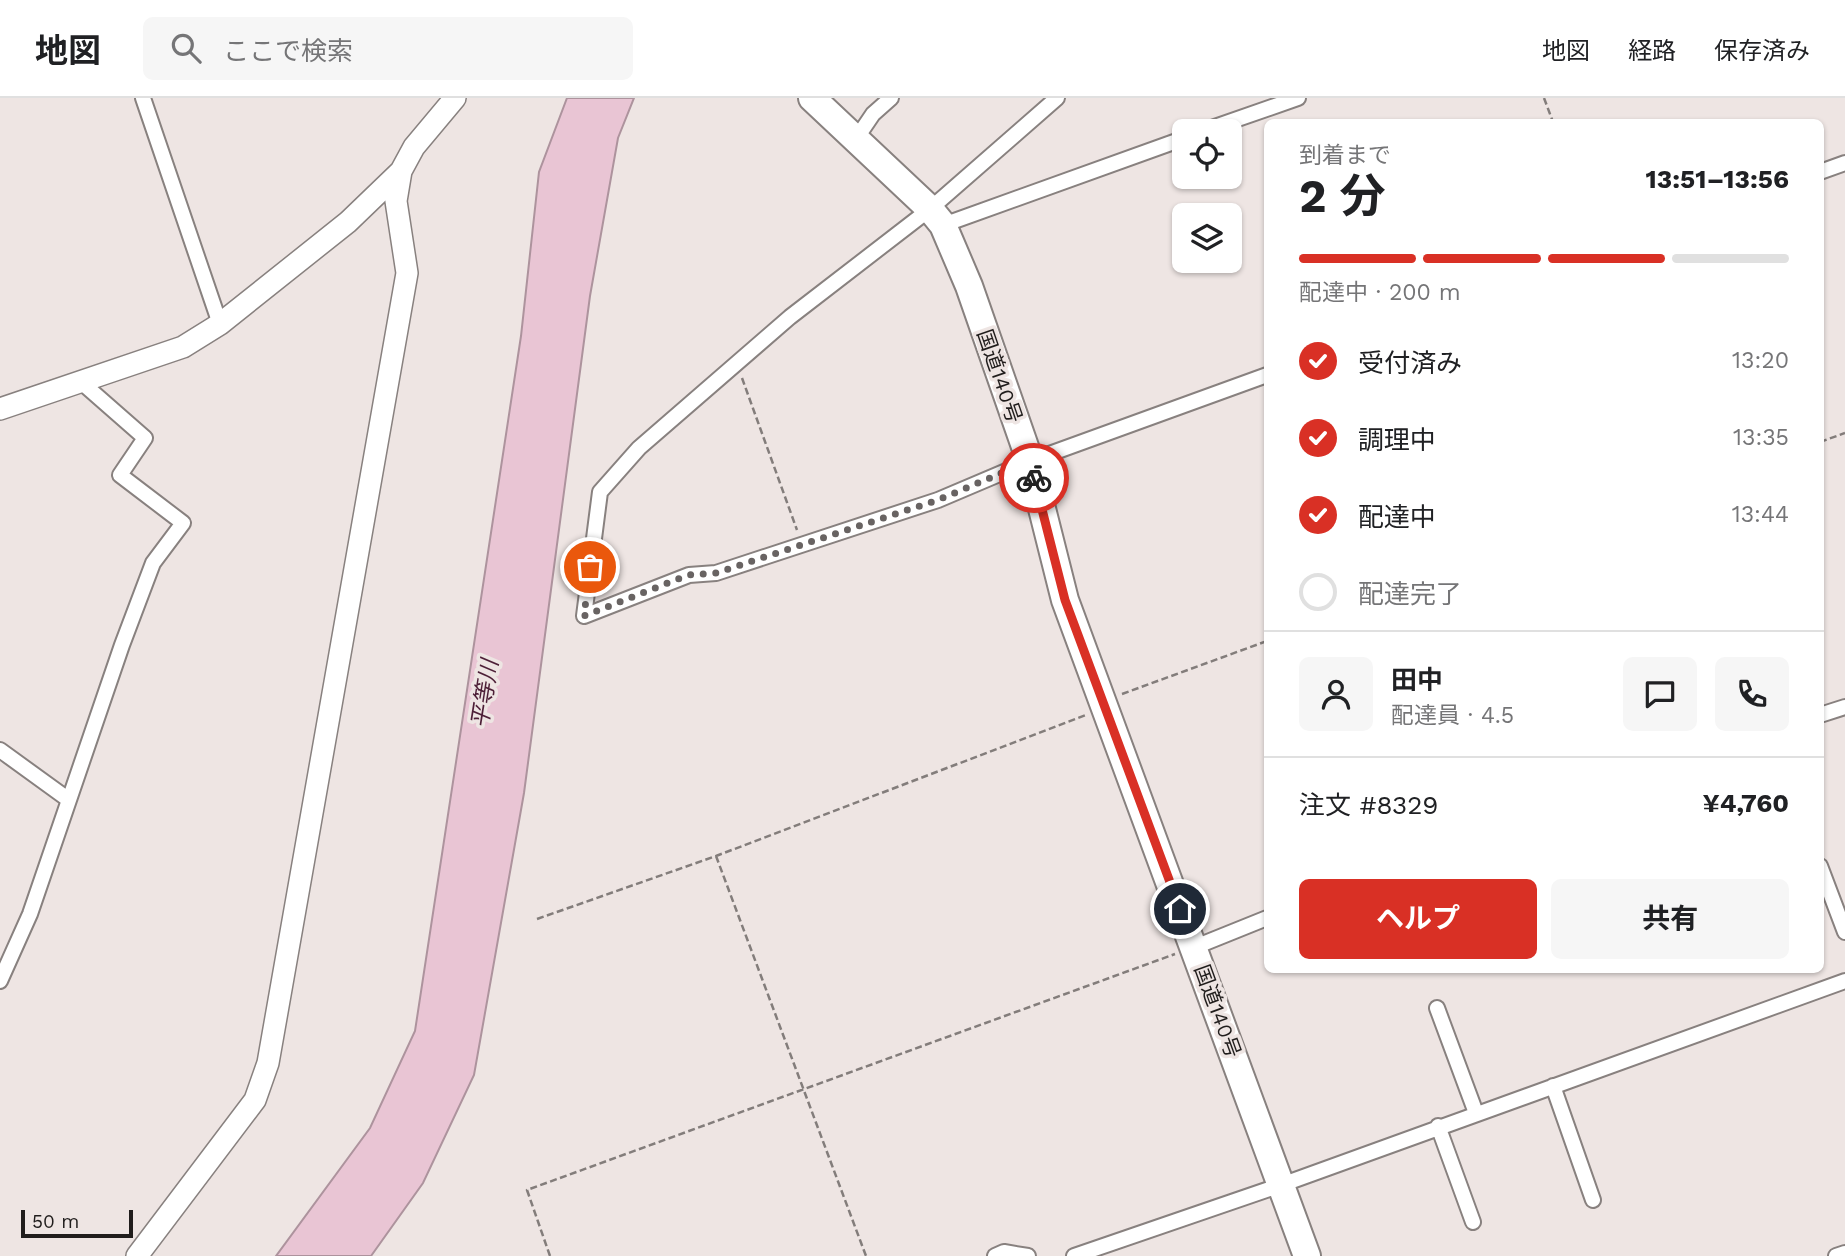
<!DOCTYPE html>
<html lang="ja">
<head>
<meta charset="utf-8">
<style>
	body { margin:0; font-family:"Work Sans","Noto Sans JP",sans-serif; background:#f6f6f6; color:#202124; height:100vh; display:flex; flex-direction:column; font-size:26px; white-space:nowrap }
	* { box-sizing:border-box; margin:0 }
	p { font-size:23px; color:#757577 }
	.icon { flex:none; width:38px; height:38px; fill:none; stroke:currentColor; stroke-width:2; stroke-linecap:round; stroke-linejoin:round }
	.map { position:relative; flex:1; overflow:hidden }
	.panel { position:absolute; left:1264px; top:21px; width:560px; height:854px; display:flex; flex-direction:column; background:#fff; border-radius:10px; box-shadow:0 2px 5px #0004 }
	.panel>* { flex:none }
	.buttons { position:absolute; left:1172px; top:21px; display:grid; gap:14px }
	.buttons a { display:grid; place-items:center; width:70px; height:70px; border-radius:10px; background:#fff; box-shadow:0 2px 5px #0004; font-size:35px }
	.scale { position:absolute; left:21px; bottom:18px; width:112px; box-sizing:border-box; padding-left:7px; border:4px solid #201d1c; border-top:0; font-size:19px; line-height:24px; white-space:nowrap; color:#201d1c; -webkit-text-stroke:5px #eee5e3; paint-order:stroke }
	.pin { position:absolute; display:grid; place-items:center; width:60px; height:60px; color:#fff; margin:-30px; border:4px solid #fff; border-radius:50%; box-shadow:0 2px 7px #0007 }
	.courier { position:absolute; display:grid; place-items:center; width:70px; height:70px; margin:-35px; border:5px solid #d93025; border-radius:50%; background:#fff; color:#222; box-shadow:0 2px 9px #0007 }
	.summary em { font-style:normal; font-weight:700 }
	.summary div { display:flex; flex-direction:column-reverse }
	.summary { display:flex; align-items:center; justify-content:space-between; height:119px; padding:0 35px }
	h1 { font-size:46px; font-weight:700; line-height:52px }
	.bar { display:grid; grid-template-columns:repeat(4,1fr); gap:10px 7px; align-content:center; height:84px; padding:0 35px }
	.bar i { height:9px; border-radius:5px; background:#e0e0e0 }
	.bar .selected { background:#d93025 }
	.bar p { grid-column:span 4 }
	.line { display:flex; align-items:center; gap:18px; padding:0 35px; border-top:2px solid #e0e0e0 }
	.line div { flex:1 }
	.round { display:grid; place-items:center; flex:none; width:74px; height:74px; border-radius:10px; background:#f6f6f6 }
	ol { padding:0 35px; list-style:none }
	li { display:flex; align-items:center; gap:21px; height:77px }
	li p { margin-inline-start:auto }
	li .icon { padding:7px; border-radius:50%; background:#d93025; color:#fff; stroke-width:4 }
	li:last-child { color:#757577 }
	li i { width:38px; height:38px; border:4px solid #e0e0e0; border-radius:50% }
	.button { display:flex; gap:14px; margin-top:auto; padding:14px 35px }
	.button a { flex:1; height:80px; border-radius:10px; background:#d93025; color:#fff; font-size:28px; font-weight:700; line-height:80px; text-align:center }
	.button a+a { background:#f6f6f6; color:#202124 }
	header { display:flex; align-items:center; gap:42px; box-sizing:border-box; height:98px; padding:0 35px; background:#fff; border-bottom:2px solid #e0e0e0 }
	header strong { font-size:33px }
	nav { display:flex; gap:38px; margin-inline-start:auto; font-size:24px }
	.search { width:490px; height:63px; background:#f6f6f6; display:flex; align-items:center; gap:18px; box-sizing:border-box; padding:0 24px; border-radius:10px; color:#757577; font-size:26px }
	.map>svg:first-child { display:block }
</style>
</head>
<body>
<header>
<strong>地図</strong>
<div class="search"><svg class="icon" aria-label="search" viewBox="0 0 24 24"><circle cx="10" cy="10" r="6"/><path d="M15 15l6 6"/></svg>ここで検索</div>
<nav><a>地図</a><a>経路</a><a>保存済み</a></nav>
</header>
<div class="map">
<svg width="1845" height="1158" viewBox="0 0 1845 1158">
	<rect width="100%" height="100%" fill="#eee5e3"/>
	<path fill="#e9c5d4" stroke="#ad939d" stroke-width="2" d="M567,0H634L618,40L590,198L524,695L474,977L423,1085L371,1158H276L370,1030L415,933L521,238L539,74Z"/>
	<g fill="none" stroke-linecap="round" stroke-linejoin="round">
		<defs>
			<path id="street" d="M143,0L220,226
				M1057,0L930,111L790,219L639,350L600,394L584,518L689,477L716,475L938,402L1030,363L1267,277
				M1203,33L1298,0
				M856,41L873,16L891,0
				M1820,74L1845,65
				M943,127L1185,40
				M1820,617L1845,609
				M0,652L69,702
				M1820,768L1845,834
				M1195,849L1267,820
				M0,883L30,816L122,547L153,465L183,425L120,377L145,340L80,283
				M1437,910L1476,1015
				M1553,988L1593,1102
				M1438,1028L1473,1124
				M995,1158L1004,1154L1028,1158
				M1074,1158L1281,1087L1845,883
				M1836,1158L1845,1155"/>
			<path id="secondary" d="M0,311L183,249L220,226L348,124L401,73L414,49L455,0
				M137,1158L255,1002L268,965L407,175L396,103L401,73"/>
			<path id="highway" d="M812,0L930,111L943,127L969,188L1030,363L1065,502L1307,1158"/>
		</defs>
		<use href="#street" stroke="#88817f" stroke-width="18"/>
		<use href="#secondary" stroke="#88817f" stroke-width="24"/>
		<use href="#highway" stroke="#88817f" stroke-width="30"/>
		<path stroke="#837d7b" stroke-width="2.5" stroke-dasharray="7 3.5" stroke-linecap="butt" d="M1544,0L1553,24
			M742,280L797,432
			M1820,344L1845,335
			M1122,596L1267,543
			M716,758L866,1158
			M537,821L716,758L1086,617
			M550,1158L527,1092L1175,856"/>
		<use href="#street" stroke="#fff" stroke-width="14"/>
		<use href="#secondary" stroke="#fff" stroke-width="21"/>
		<use href="#highway" stroke="#fff" stroke-width="26"/>
	</g>
	<g fill="none" stroke-linecap="round" stroke-linejoin="round">
		<path stroke="#686362" stroke-width="7" stroke-dasharray="0 12.6" d="M590,469L584,518L688,477L716,475L938,402L1030,363L1034,380"/>
		<path stroke="#d93025" stroke-width="9" d="M1034,380L1065,502L1180,811"/>
	</g>
	<g text-anchor="middle" dominant-baseline="central" stroke-width="7" stroke-linejoin="round" paint-order="stroke">
		<g font-size="21" fill="#201d1c" stroke="#eee5e3">
			<text transform="translate(1000 278) rotate(71)">国道140号</text>
			<text transform="translate(1218 913) rotate(70)">国道140号</text>
		</g>
		<g font-size="23" font-style="italic" fill="#4d1f37" stroke="#eee5e3">
			<text transform="translate(485 596) rotate(-81)">平等川</text>
		</g>
	</g>
</svg>
<div class="buttons">
<a><svg class="icon" aria-label="locate" viewBox="0 0 24 24"><circle cx="12" cy="12" r="6"/><path d="M12 2v4M12 18v4M2 12h4M18 12h4"/></svg></a>
<a><svg class="icon" aria-label="layers" viewBox="0 0 24 24"><path d="M12 4l9 5-9 5-9-5zM3 14l9 5 9-5"/></svg></a>
</div>
<div class="scale">50 m</div>
<div class="pin" style="left:590px;top:469px;background:#ea580c"><svg class="icon" aria-label="bag" viewBox="0 0 24 24"><path d="M5 8h14l-1 12H6zM9 8a3 3 0 0 1 6 0"/></svg></div>
<div class="pin" style="left:1180px;top:811px;background:#1f2937"><svg class="icon" aria-label="home" viewBox="0 0 24 24"><path d="M3 11l9-7 9 7M6 9v11h12V9"/></svg></div>
<div class="courier" style="left:1034px;top:380px"><svg class="icon" aria-label="bike" viewBox="0 0 24 24"><circle cx="6" cy="16" r="4"/><circle cx="18" cy="16" r="4"/><path d="M6 16l4-8h5l3 8M10 8l3 8H6M13 5h3"/></svg></div>
<section class="panel">
<div class="summary"><div><h1>2 分</h1><p>到着まで</p></div><em>13:51–13:56</em></div>
<div class="bar"><i class="selected"></i><i class="selected"></i><i class="selected"></i><i></i><p>配達中 · 200 m</p></div>
<ol>
<li><svg class="icon" aria-label="check" viewBox="0 0 24 24"><path d="M5 12l5 5 9-10"/></svg>受付済み<p>13:20</p></li>
<li><svg class="icon" aria-label="check" viewBox="0 0 24 24"><path d="M5 12l5 5 9-10"/></svg>調理中<p>13:35</p></li>
<li><svg class="icon" aria-label="check" viewBox="0 0 24 24"><path d="M5 12l5 5 9-10"/></svg>配達中<p>13:44</p></li>
<li><i></i>配達完了</li>
</ol>
<div class="line" style="height:126px"><a class="round"><svg class="icon" aria-label="person" viewBox="0 0 24 24"><circle cx="12" cy="8" r="4"/><path d="M4 21q1-7 8-7t8 7"/></svg></a><div><b>田中</b><p>配達員 · 4.5</p></div><a class="round"><svg class="icon" aria-label="chat" viewBox="0 0 24 24"><path d="M4 5h16v11H9l-5 4z"/></svg></a><a class="round"><svg class="icon" aria-label="phone" viewBox="0 0 24 24"><path d="M5 4h4l2 5-3 2q2 4 5 5l2-3 5 2v4C11 20 4 13 5 4z"/></svg></a></div>
<div class="line" style="height:91px"><div>注文 #8329</div><b>¥4,760</b></div>
<div class="button"><a>ヘルプ</a><a>共有</a></div>
</section>
</div>
</body>
</html>
